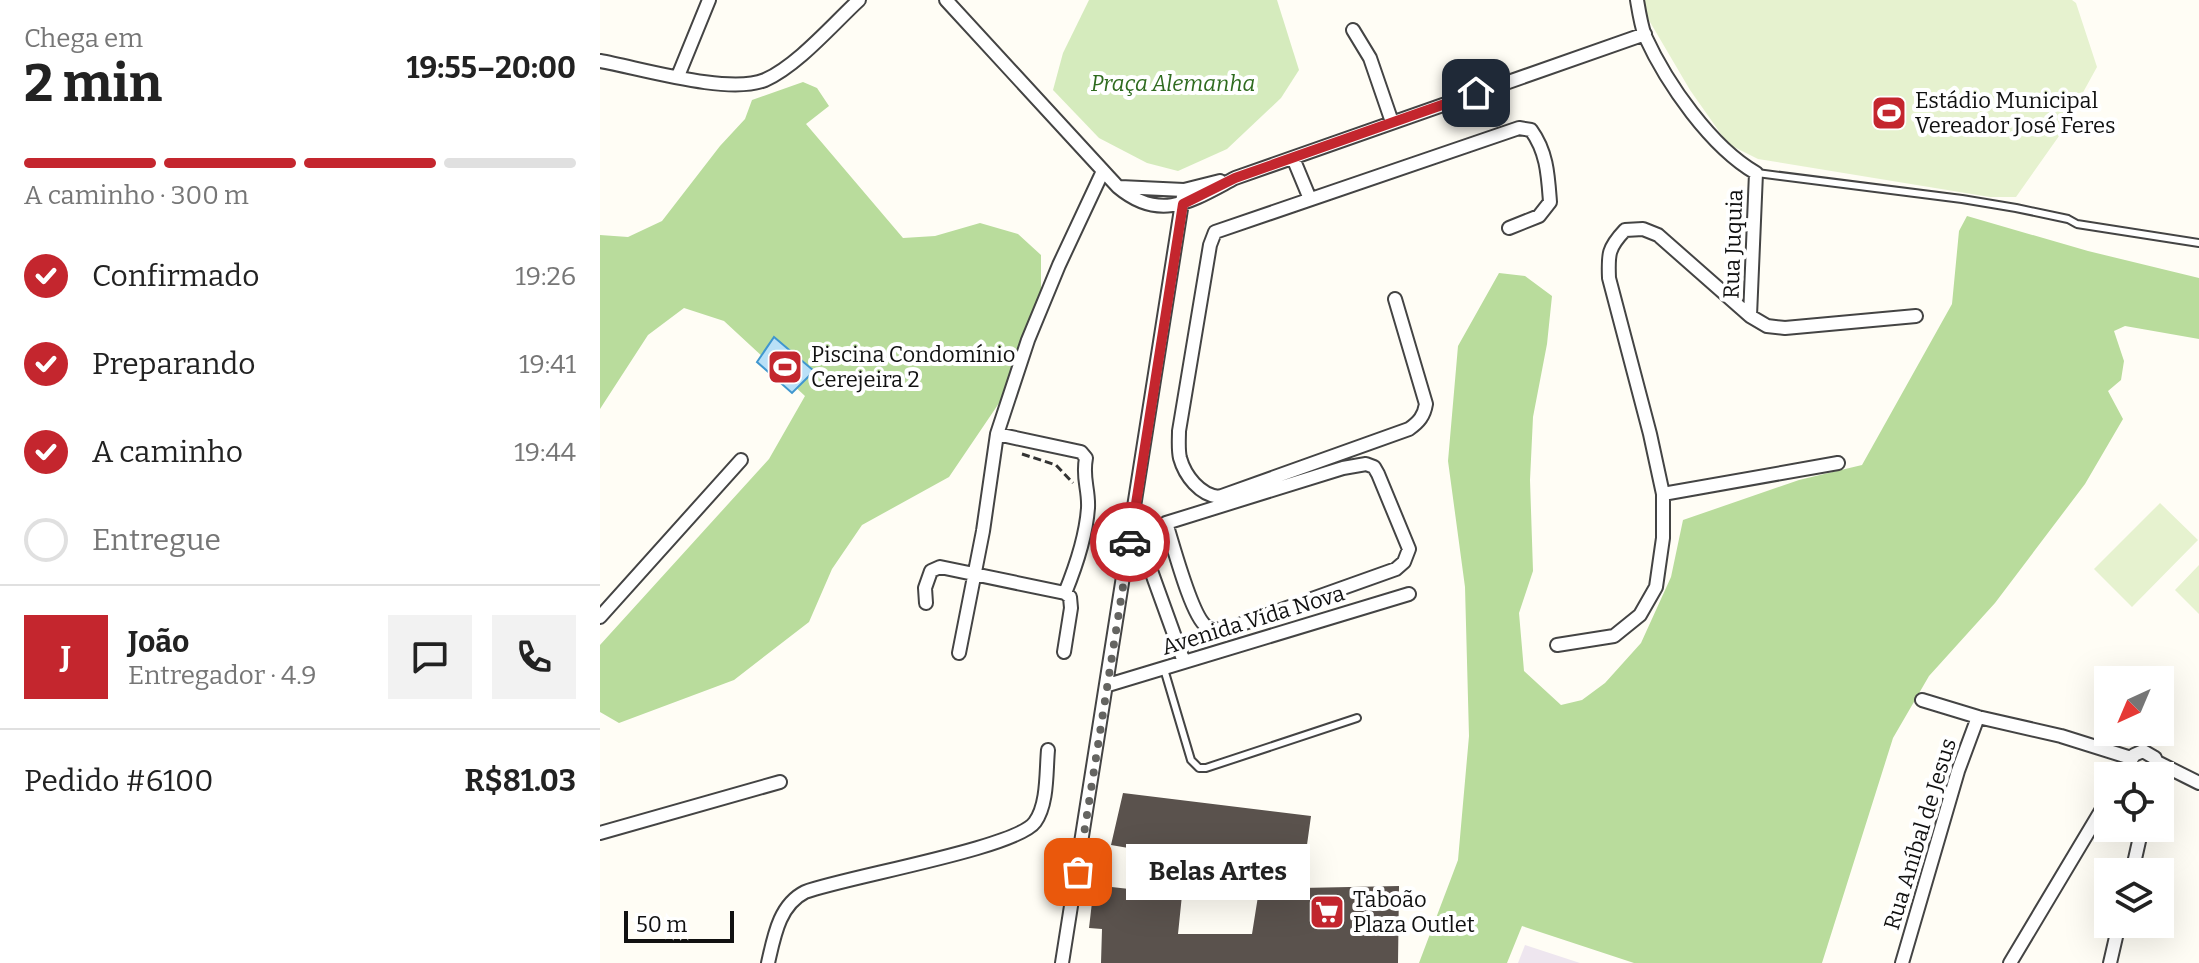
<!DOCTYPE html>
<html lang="pt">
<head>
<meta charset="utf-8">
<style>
	body { margin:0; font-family:Bitter,serif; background:#f2f2f2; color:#222; height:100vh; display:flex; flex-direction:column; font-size:30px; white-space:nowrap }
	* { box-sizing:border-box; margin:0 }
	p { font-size:26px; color:#767676 }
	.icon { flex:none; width:44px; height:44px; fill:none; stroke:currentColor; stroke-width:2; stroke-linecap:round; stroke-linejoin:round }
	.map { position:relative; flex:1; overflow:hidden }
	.drawer { display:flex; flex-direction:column; background:#fff; width:600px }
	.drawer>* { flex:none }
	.needle { width:52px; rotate:224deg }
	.controls { position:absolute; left:1494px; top:666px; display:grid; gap:16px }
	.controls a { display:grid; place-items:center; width:80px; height:80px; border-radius:0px; background:#fff; box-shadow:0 8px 32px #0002; font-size:40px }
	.scale { position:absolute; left:24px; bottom:20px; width:110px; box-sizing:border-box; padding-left:8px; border:4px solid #111; border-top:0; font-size:22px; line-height:28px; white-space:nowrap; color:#111; -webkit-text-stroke:6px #fff; paint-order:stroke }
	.pin { position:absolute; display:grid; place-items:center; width:68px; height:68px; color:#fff; margin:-34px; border-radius:16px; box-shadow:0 4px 12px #0006 }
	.courier { position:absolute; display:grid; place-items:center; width:80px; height:80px; margin:-40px; border:6px solid #c4262e; border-radius:50%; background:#fff; color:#222; box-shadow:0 2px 10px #0007 }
	.bubble { position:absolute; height:56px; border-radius:0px; background:#fff; box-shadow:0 8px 32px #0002; font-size:26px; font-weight:700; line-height:56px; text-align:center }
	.overview em { font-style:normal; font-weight:700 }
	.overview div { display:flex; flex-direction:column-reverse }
	.overview { display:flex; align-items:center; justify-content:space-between; height:136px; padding:0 24px }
	h1 { font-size:52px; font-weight:700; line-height:60px }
	.bar { display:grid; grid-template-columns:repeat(4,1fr); gap:12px 8px; align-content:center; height:96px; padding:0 24px }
	.bar i { height:10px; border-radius:6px; background:#e0e0e0 }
	.bar .selected { background:#c4262e }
	.bar p { grid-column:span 4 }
	.line { display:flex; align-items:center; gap:20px; padding:0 24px; border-top:2px solid #e0e0e0 }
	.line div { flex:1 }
	.round { display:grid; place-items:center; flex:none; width:84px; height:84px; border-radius:0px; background:#f2f2f2 }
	ol { padding:0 24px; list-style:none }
	li { display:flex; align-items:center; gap:24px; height:88px }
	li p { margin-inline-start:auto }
	li .icon { padding:8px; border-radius:50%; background:#c4262e; color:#fff; stroke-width:4 }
	li:last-child { color:#767676 }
	li i { width:44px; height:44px; border:4px solid #e0e0e0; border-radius:50% }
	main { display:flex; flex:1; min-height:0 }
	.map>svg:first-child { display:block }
</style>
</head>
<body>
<main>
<section class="drawer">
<div class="overview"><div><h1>2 min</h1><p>Chega em</p></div><em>19:55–20:00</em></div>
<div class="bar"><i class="selected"></i><i class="selected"></i><i class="selected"></i><i></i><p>A caminho · 300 m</p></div>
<ol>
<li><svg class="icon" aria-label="check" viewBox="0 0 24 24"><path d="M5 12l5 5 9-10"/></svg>Confirmado<p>19:26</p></li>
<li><svg class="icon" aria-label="check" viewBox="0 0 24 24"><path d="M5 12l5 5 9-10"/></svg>Preparando<p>19:41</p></li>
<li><svg class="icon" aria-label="check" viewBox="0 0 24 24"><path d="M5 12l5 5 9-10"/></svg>A caminho<p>19:44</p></li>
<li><i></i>Entregue</li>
</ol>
<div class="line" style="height:144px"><b class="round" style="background:#c4262e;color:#fff">J</b><div><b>João</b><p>Entregador · 4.9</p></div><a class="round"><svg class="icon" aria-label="chat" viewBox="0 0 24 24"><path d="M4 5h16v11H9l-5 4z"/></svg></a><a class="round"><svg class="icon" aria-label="phone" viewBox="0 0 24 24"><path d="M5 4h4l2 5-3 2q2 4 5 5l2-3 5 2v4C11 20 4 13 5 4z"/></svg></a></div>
<div class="line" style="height:104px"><div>Pedido #6100</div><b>R$81.03</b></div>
</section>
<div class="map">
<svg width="1599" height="963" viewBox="0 0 1599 963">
	<rect width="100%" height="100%" fill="#fffdf5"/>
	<path fill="#eee6ef" d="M925,945L980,963H918Z"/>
	<path fill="#d5ebbd" d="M489,0H677L699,70L681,98L627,149L578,171L547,163L499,138L453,90L463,53Z"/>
	<path fill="#b9dc9c" d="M203,82L217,88L229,106L206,124L303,238L335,236L380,223L418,234L441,255V294L414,381L349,477L262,525L232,569L209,622L134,680L19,723L0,712V645L169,459L205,396L124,321L84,308L48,335L0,409V235L28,237L62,221L120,146L145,119L152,100Z
		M1367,216L1488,251L1599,278V339L1525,326L1514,331L1524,361L1521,380L1508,391L1523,419L1485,484L1395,603L1329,676L1293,738L1222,963H1034L922,926L907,963H819L858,860L869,736L865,587L848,461L858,346L899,273L925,276L952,296L947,344L933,417L930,480L933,571L919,613L924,671L961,705L982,700L1005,683L1041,643L1071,577L1083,520L1199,480L1262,465L1352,304L1359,231Z"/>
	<path fill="#e6f2cf" d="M1040,0H1472L1476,3L1497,67L1459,136L1416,197H1390L1158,159L1128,144L1090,90L1040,5Z
		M1560,503L1598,540L1532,607L1494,569Z
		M1599,565V614L1575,590Z"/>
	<path fill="#b9e0f7" stroke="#3f96cf" stroke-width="2" d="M174,337L214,371L192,393L157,362Z"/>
	<path fill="#5a524d" d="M523,793L711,816L701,888L799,886L798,963H501L502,929L489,928L494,885L582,895L578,934H652L662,871L511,845Z"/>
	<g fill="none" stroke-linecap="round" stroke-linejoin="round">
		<defs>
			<path id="lane" d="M1157,173L1362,199L1416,208L1468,219L1477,224L1599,243
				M564,669L591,760L599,768H606L757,718"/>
			<path id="street" d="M346,0L518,187C561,223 593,200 635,178L1045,34
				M1037,0C1039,12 1041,25 1045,36C1067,84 1111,147 1156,173L1150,316
				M753,30L770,58L792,122
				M0,61C40,68 128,95 165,80C198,65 232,25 259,0
				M78,76L109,0
				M693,158L710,199
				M520,187L584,190L620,181
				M795,299L826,404C824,416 819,422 809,429L619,497C600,495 585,476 580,458C578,450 579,439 579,431L610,245L615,232L919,128L931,130C947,152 948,175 950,202L939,216L909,228
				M397,434L481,452L486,458C482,479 489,488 488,508C486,537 476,566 465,593
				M1063,494L1238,463
				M566,523C573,544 591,615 606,626C612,630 619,630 625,630L796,569L804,562L809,549L778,474L774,467L766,464L743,468L566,523L548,537L545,554L584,662
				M326,603L325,588L331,571L340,567L465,593L470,597L471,608L464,652
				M0,617L141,460
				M957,645L1014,636L1040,615L1056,587L1063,538V494L1050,434L1009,278C1008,254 1008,248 1025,230L1043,229L1058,235L1150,316L1167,326L1185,328L1316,316
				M359,653L383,531L397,434L428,340L459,265L503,171
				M508,685L809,594
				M1322,700L1378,717L1461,736L1531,758
				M1557,762L1599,783
				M1533,776L1528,766L1534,755L1543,751L1555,758L1558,767L1554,776
				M0,833L180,782
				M1532,872L1542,828
				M168,963C174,937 179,905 205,892C245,877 417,848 435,822C448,804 446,772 448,750
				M462,963L584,190
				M1302,963L1358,771L1378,717
				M1410,963L1508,799
				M1510,963L1519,924"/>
		</defs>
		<use href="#lane" stroke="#444" stroke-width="10"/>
		<use href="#street" stroke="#444" stroke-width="16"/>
		<path stroke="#333" stroke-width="3" stroke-dasharray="8 4" stroke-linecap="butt" d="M422,454L456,465L473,483"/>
		<use href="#lane" stroke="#fff" stroke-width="6"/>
		<use href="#street" stroke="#fff" stroke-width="12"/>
	</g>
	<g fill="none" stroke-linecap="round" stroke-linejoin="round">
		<path stroke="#646461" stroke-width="8" stroke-dasharray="0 14.4" d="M478,872L530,542"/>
		<path stroke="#c4262e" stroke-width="10" d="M530,542L583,204L635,178L876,93"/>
	</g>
	<defs>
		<symbol id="stadium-square" viewBox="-11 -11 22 22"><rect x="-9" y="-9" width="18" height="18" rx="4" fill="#c4262e" stroke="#fff"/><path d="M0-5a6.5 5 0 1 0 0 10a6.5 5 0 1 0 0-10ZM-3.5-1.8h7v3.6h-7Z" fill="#fff"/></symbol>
		<symbol id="supermarket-square" viewBox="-11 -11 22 22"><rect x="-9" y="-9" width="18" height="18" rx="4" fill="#c4262e" stroke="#fff"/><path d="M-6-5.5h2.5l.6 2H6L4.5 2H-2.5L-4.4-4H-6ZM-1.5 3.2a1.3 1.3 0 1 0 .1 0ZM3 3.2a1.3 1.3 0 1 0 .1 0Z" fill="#fff"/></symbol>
	</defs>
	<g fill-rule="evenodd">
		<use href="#stadium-square" x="1269" y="93" width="40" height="40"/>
		<use href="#stadium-square" x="165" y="347" width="40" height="40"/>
		<use href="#supermarket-square" x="707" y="892" width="40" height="40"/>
	</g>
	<g text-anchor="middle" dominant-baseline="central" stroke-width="8" stroke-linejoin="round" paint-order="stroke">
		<g font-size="22" font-style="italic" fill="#2f6b1f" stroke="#fff">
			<text x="573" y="83">Praça Alemanha</text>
		</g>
		<g font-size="22" fill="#111" stroke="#fff" text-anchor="start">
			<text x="1315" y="100">Estádio Municipal<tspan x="1315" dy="25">Vereador José Feres</tspan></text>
			<text x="211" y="354">Piscina Condomínio<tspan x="211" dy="25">Cerejeira 2</tspan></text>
			<text x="753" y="899">Taboão<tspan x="753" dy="25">Plaza Outlet</tspan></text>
		</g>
		<g font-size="22" fill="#111" stroke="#fff">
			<text transform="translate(1133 244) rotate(-88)">Rua Juquia</text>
			<text transform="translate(653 620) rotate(-17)">Avenida Vida Nova</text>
			<text transform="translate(1320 834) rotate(-73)">Rua Aníbal de Jesus</text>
		</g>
	</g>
</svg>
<div class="controls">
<a><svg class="needle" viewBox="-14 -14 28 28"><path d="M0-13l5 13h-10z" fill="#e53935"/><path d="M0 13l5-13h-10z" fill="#767676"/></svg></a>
<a><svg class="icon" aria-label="locate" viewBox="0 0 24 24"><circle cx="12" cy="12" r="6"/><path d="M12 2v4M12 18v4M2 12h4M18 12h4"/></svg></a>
<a><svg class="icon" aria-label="layers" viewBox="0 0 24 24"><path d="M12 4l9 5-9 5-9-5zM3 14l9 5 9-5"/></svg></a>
</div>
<div class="scale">50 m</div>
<div class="pin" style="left:478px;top:872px;background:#ea580c"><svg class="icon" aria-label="bag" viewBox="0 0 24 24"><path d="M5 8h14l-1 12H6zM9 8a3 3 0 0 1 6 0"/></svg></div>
<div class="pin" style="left:876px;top:93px;background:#1f2937"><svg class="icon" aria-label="home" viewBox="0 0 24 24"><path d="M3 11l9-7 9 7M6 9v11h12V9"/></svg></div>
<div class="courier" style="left:530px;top:542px"><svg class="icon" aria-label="car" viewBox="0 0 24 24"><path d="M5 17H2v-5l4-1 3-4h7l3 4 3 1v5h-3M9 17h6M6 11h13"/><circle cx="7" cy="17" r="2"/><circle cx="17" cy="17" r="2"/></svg></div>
<div class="bubble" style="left:526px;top:844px;width:184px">Belas Artes</div>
</div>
</main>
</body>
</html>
